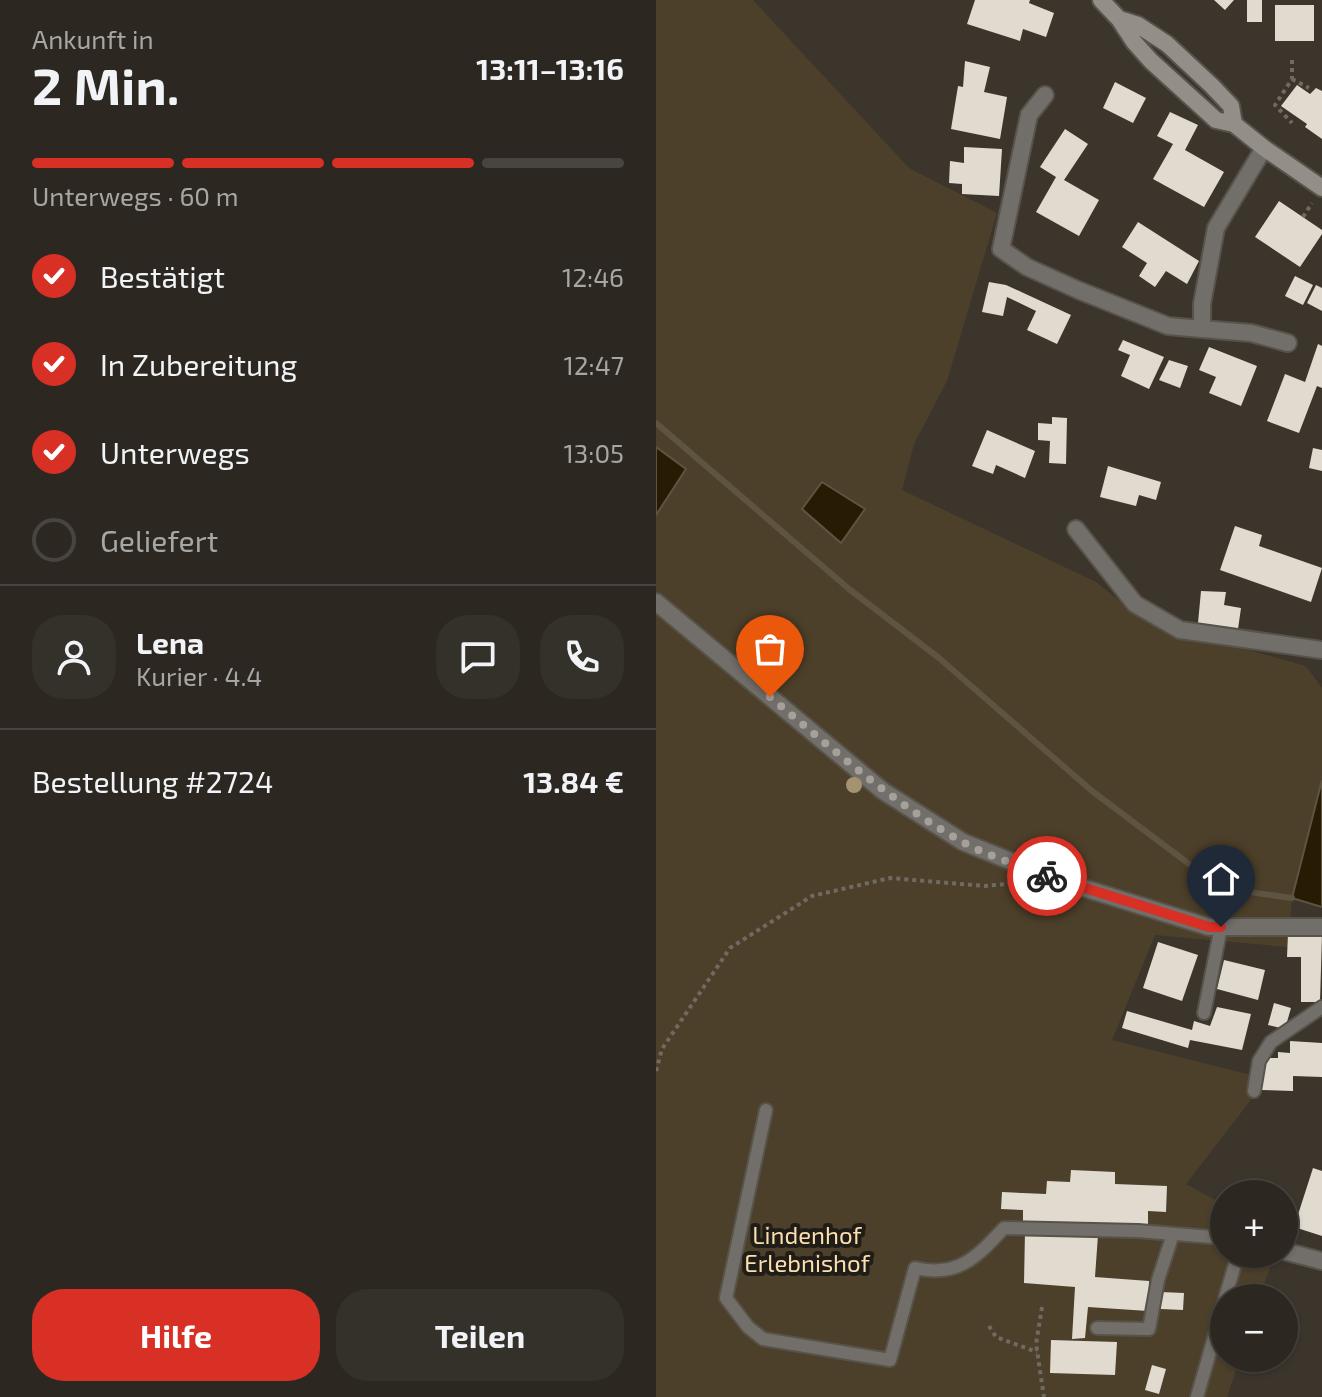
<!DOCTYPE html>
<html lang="de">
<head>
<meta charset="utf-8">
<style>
	body { margin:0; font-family:"Exo 2",sans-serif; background:#34302a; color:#f1f3f6; height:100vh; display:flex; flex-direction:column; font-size:30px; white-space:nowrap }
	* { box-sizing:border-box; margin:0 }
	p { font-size:26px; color:#a6a6a5 }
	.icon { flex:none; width:44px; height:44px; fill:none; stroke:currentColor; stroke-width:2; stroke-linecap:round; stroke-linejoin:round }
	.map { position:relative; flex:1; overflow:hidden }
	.drawer { display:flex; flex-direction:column; background:#2c2821; width:656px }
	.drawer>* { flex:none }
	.fabs { position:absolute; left:554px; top:1180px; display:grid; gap:16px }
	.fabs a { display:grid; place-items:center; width:88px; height:88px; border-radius:50%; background:#2c2821; box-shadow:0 2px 6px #0004,0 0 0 2px #48443f; font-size:40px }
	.pin { position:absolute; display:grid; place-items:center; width:68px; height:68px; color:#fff; margin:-82px -34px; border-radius:50% 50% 50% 0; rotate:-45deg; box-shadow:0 0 8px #0007 }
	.pin .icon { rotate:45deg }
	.courier { position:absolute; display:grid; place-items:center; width:80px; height:80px; margin:-40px; border:6px solid #d93025; border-radius:50%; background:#fff; color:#222; box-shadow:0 2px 10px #0007 }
	.head em { font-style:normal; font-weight:700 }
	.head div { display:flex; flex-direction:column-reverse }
	.head { display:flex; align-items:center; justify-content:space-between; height:136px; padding:0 32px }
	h1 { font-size:52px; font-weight:700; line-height:60px }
	.bar { display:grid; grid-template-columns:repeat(4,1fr); gap:12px 8px; align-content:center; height:96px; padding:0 32px }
	.bar i { height:10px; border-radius:6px; background:#48443f }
	.bar .current { background:#d93025 }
	.bar p { grid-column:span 4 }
	.line { display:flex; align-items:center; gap:20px; padding:0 32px; border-top:2px solid #48443f }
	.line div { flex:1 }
	.round { display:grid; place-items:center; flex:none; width:84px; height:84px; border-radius:32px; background:#34302a }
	ol { padding:0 32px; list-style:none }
	li { display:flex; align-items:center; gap:24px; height:88px }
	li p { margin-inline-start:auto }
	li .icon { padding:8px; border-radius:50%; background:#d93025; color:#fff; stroke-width:4 }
	li:last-child { color:#a6a6a5 }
	li i { width:44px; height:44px; border:4px solid #48443f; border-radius:50% }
	.button { display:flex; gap:16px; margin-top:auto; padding:16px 32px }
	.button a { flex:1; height:92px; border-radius:32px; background:#d93025; color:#fff; font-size:32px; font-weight:700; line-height:92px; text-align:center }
	.button a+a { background:#34302a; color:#f1f3f6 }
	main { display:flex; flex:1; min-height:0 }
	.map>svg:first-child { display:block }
</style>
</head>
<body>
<main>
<section class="drawer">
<div class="head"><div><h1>2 Min.</h1><p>Ankunft in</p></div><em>13:11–13:16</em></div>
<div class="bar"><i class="current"></i><i class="current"></i><i class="current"></i><i></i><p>Unterwegs · 60 m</p></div>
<ol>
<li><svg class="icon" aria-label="check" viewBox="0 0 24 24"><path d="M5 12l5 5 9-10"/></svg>Bestätigt<p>12:46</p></li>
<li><svg class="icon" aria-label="check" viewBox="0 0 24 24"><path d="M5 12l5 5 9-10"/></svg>In Zubereitung<p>12:47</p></li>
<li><svg class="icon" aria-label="check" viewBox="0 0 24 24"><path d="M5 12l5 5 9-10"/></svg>Unterwegs<p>13:05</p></li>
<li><i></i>Geliefert</li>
</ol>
<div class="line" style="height:144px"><a class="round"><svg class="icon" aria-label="person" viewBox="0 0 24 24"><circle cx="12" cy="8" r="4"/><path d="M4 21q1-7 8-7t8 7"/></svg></a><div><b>Lena</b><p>Kurier · 4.4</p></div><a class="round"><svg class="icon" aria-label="chat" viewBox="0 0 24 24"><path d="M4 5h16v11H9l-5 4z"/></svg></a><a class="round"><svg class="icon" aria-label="phone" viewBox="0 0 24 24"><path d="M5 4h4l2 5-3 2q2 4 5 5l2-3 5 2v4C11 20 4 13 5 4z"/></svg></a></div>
<div class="line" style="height:104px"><div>Bestellung #2724</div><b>13.84 €</b></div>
<div class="button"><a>Hilfe</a><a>Teilen</a></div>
</section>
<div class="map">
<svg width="666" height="1397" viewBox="0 0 666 1397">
	<rect width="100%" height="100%" fill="#3b352c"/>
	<path fill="#4d402a" d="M0,0H97L253,168L341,213L291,381L258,444L246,490L440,582L489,621L650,666L666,688V780L636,898L632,947L499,935L456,1040L611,1079L530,1184L568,1205V1254H619L603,1298H568V1358H584L571,1397H0Z"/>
	<path fill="#271b04" stroke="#5e5442" stroke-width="2" d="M0,447L30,469L0,515Z
		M166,482L209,509L185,543L146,509Z
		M666,780V907L636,898Z"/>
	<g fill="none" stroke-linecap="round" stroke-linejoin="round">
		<path stroke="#5e5442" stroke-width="6" d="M0,423L193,589L283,658L436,791L565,888L636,898"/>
	</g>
	<path fill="#e1dacf" d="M319,0H374L373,3L398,13L390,37L367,29L364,41L311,24Z
		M558,0H578L569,10Z
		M591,0H606V22H591Z
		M619,5H658V41H619Z
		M309,61L334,67L328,92L351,97L344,139L295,129L302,86L307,87Z
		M459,82L490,98L477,123L447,108Z
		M641,85L654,94L660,88L666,91V139L649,127L651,124L625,106Z
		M514,112L542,125L529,150L568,172L548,207L497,179L517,144L501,136Z
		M409,129L432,144L408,180L443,200L423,236L380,212L400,177L384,167Z
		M308,147L346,149L343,196L306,194V184L293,183L294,161L308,163Z
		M623,201L666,230V234L644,267L599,237Z
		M482,222L543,261L531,284L510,271L499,287L483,276L491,263L466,247Z
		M639,276L657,285L647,305L629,296Z
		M333,282L350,285L415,315L401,344L371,330L380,311L351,297L347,316L326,312Z
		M660,285L666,288V311L651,303Z
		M467,340L508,357L493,389L465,376L474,355L462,350Z
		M662,344L666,346V388L661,386L643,433L611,421L629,374L649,382Z
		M553,347L601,366L585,406L553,393L560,377L543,370Z
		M513,360L532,366L524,388L503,380Z
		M396,417L411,418L410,464L393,463L394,441L382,440V423L396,424Z
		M331,430L379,451L369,478L340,465L337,474L316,466Z
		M657,448L666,450V471L653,468Z
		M452,466L505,482L500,500L483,495L480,506L444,497Z
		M579,526L606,535L603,546L666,568L655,602L564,570Z
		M545,591L570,592L568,605L585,608L582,629L542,623Z
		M632,934L666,935L664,1002H645V957H631Z
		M502,942L542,955L526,1001L487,988Z
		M568,960L609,970L602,1000L561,989Z
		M618,1003L635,1008L629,1029L612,1025Z
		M561,1007L595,1014L586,1050L534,1040L532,1048L466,1028L471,1011L536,1030L538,1021L554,1026Z
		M634,1041L666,1043V1077L637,1076V1091L605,1090L611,1058H622V1052L634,1053Z
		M657,1168L666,1171V1236L638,1227Z
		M415,1170L459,1172V1184L511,1186L510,1212L492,1211V1226L367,1221V1210L345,1209L346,1192L390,1194L391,1181L414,1182Z
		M369,1231L442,1235L439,1277L493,1281L492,1311L432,1307L429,1338L416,1339L419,1287L368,1283Z
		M505,1292L528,1293L527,1310L505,1309Z
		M395,1340L461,1342L459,1375L394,1373Z
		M496,1365L510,1369L503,1394L489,1390Z"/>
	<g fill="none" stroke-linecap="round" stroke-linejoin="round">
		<defs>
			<path id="lane" d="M548,1013L565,927
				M598,1091L603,1061L615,1042L666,1007
				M110,1110L70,1298L92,1327L107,1339L234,1360L259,1268C302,1278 321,1257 348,1228L482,1231L568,1238
				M569,1298L582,1254
				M441,1328L493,1329L502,1280L517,1234
				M541,1397L568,1303"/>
			<path id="street" d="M389,95L373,115L345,249L371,267L422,290L512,326L546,329V304L560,228L608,148
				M546,329L595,333L632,343
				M420,529L479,604L524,630L666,650
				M0,602L227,791L307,842L399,879L553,927H666
				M628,1251L666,1261"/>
			<path id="secondary" d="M445,0L463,19L478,42L495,61L560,120L578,124L608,148L666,188
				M463,19L482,25L511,44L556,86L575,106L578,124"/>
		</defs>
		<use href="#lane" stroke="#58534a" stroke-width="16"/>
		<use href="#street" stroke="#58534a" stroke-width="20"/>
		<use href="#secondary" stroke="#58534a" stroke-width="20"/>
		<path stroke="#706a62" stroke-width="4" stroke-dasharray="4 4" stroke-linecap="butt" d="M636,60V79L619,105L636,123
			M636,79L653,88
			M647,217L656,203
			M0,1071L6,1049L74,948L156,896L234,878L329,886L360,883
			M386,1307L380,1344L388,1397
			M333,1326L340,1337L381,1352"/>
		<use href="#lane" stroke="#726f6b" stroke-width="12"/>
		<use href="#street" stroke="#726f6b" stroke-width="16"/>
		<use href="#secondary" stroke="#938f88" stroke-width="16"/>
	</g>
	<circle fill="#a59273" cx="198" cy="785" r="8"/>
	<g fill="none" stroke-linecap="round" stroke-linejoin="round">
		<path stroke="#a5a099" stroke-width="8" stroke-dasharray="0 14.4" d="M114,697C176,748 235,802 305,841C331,856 363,865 391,876"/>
		<path stroke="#d93025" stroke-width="10" d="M391,876L553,927H565"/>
	</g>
	<g text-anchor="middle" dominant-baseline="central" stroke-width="8" stroke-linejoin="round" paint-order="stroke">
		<g font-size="24" fill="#fcdfad" stroke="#201d19">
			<text x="151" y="1234">Lindenhof<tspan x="151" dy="28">Erlebnishof</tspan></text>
		</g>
	</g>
</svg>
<div class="fabs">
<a>+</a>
<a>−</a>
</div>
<div class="pin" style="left:114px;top:697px;background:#ea580c"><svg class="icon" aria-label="bag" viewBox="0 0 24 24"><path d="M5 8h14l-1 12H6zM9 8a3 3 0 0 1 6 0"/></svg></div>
<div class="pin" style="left:565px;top:927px;background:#1f2937"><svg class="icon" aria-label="home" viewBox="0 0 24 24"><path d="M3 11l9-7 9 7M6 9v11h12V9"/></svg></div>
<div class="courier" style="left:391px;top:876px"><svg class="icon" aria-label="bike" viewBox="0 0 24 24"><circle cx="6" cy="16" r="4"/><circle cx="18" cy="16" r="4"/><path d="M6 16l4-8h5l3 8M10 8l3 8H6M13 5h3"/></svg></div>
</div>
</main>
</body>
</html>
